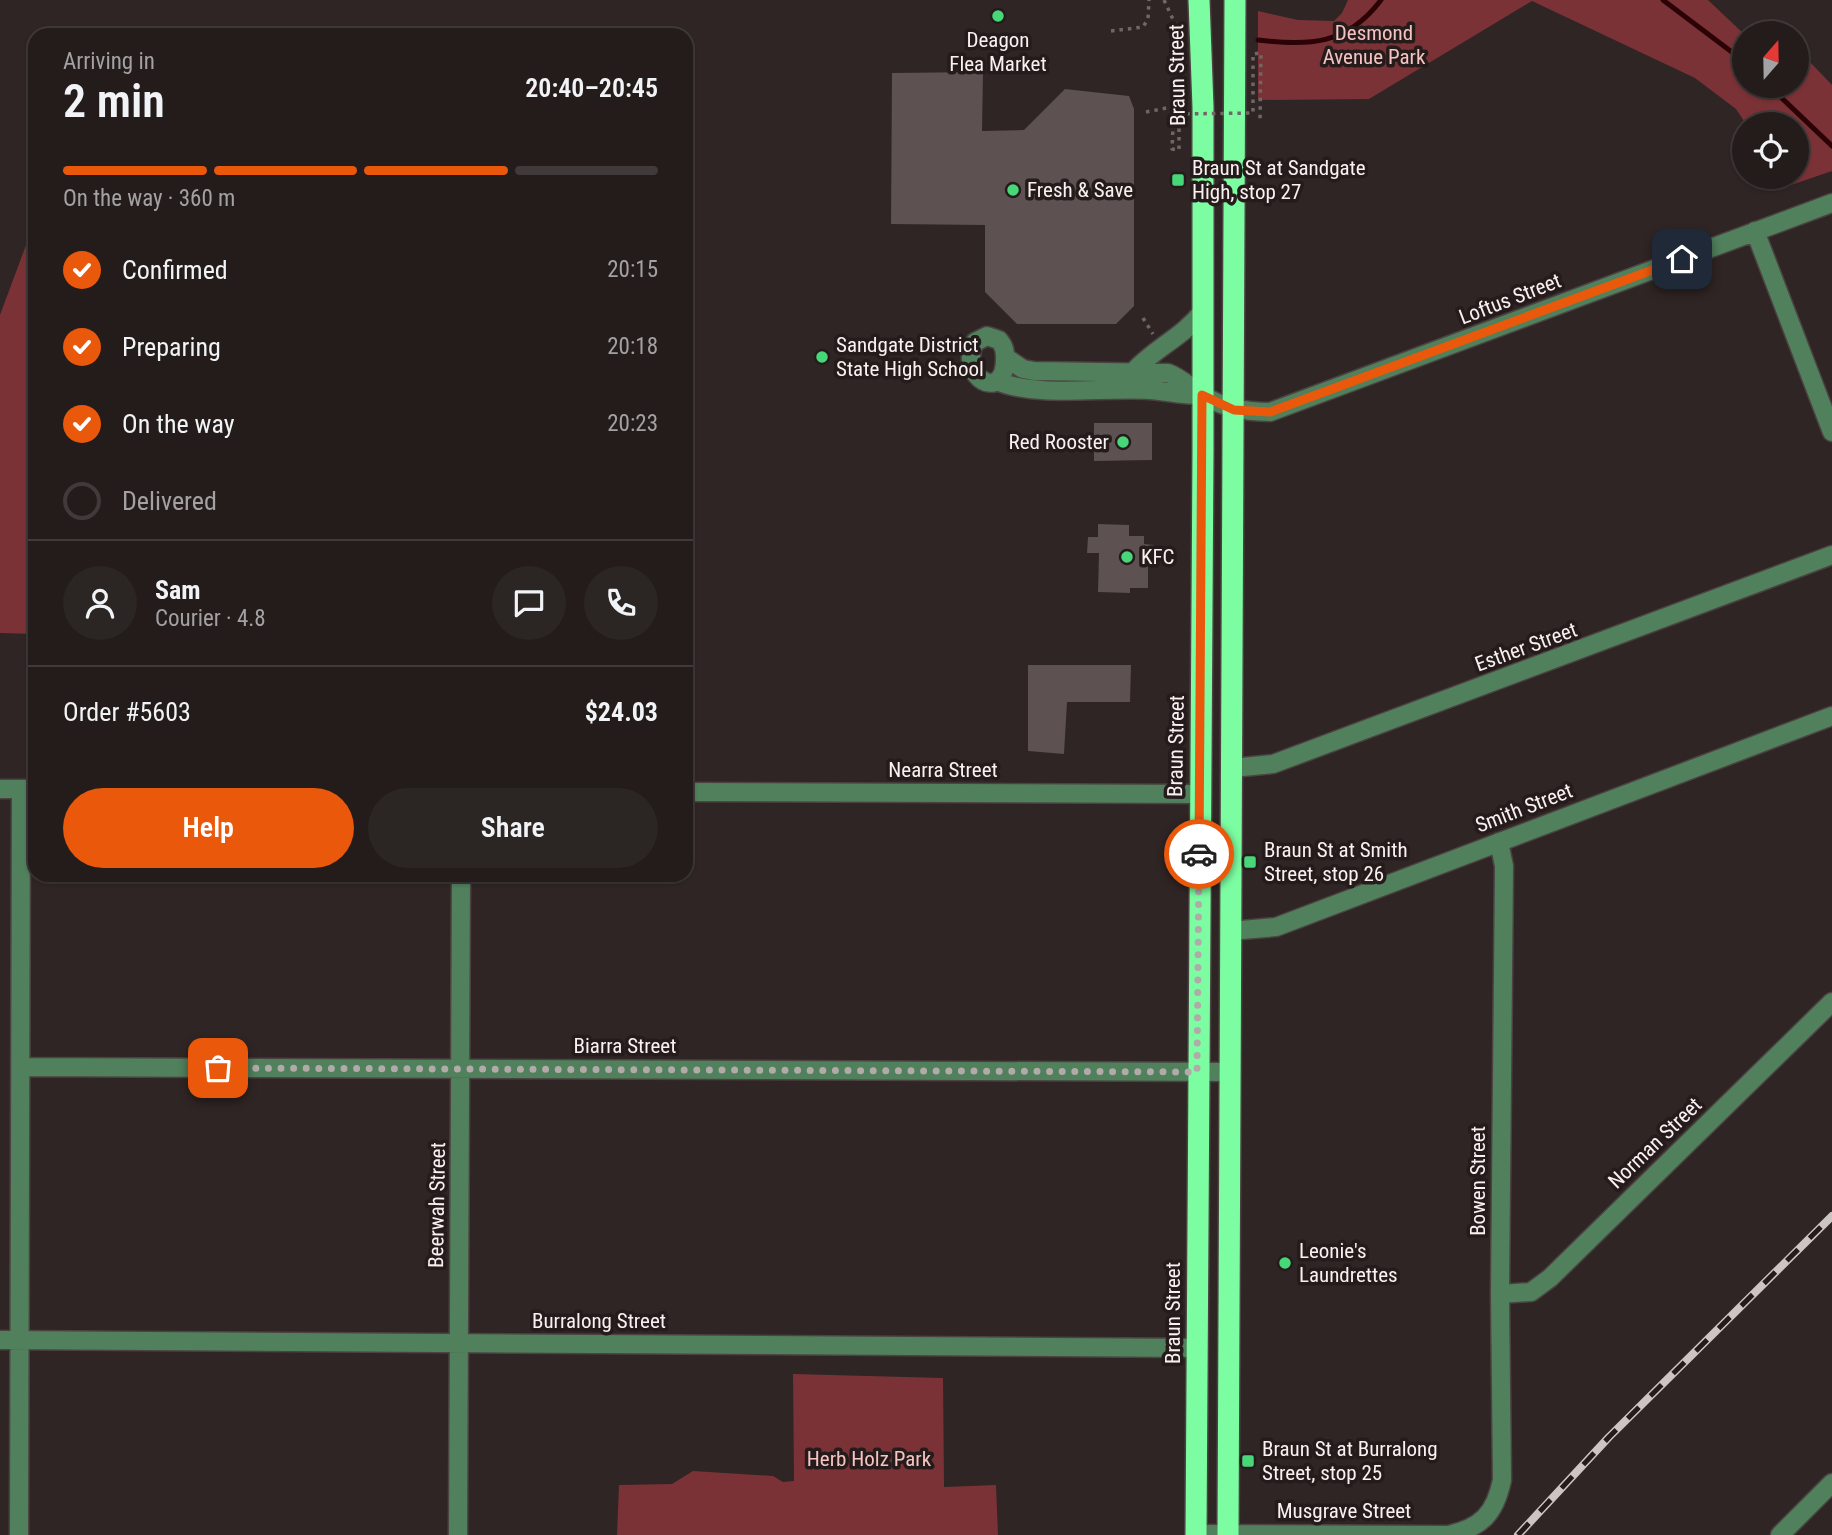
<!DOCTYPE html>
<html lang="en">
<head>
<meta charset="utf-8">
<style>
	body { margin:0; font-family:"Roboto Condensed",sans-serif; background:#2b2524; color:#f1f3f6; height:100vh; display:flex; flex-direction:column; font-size:26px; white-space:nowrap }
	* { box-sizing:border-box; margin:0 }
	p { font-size:23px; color:#a3a1a3 }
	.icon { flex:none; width:38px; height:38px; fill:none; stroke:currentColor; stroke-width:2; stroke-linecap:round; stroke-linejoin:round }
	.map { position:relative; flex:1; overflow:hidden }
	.drawer { position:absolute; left:28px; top:28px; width:665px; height:854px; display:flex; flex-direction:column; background:#231c1b; border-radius:21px; box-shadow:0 2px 5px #0004,0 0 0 2px #403a3a }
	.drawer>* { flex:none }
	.needle { width:46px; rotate:20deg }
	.fabs { position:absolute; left:1732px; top:21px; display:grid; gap:14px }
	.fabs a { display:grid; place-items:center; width:77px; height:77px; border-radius:50%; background:#231c1b; box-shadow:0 2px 5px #0004,0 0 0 2px #403a3a; font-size:35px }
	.pin { position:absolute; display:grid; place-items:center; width:60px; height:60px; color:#fff; margin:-30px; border-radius:14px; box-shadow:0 4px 10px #0006 }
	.courier { position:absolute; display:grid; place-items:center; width:70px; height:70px; margin:-35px; border:5px solid #ea580c; border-radius:50%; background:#fff; color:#222; box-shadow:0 2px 9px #0007 }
	.summary em { font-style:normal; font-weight:600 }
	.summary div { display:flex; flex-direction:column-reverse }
	.summary { display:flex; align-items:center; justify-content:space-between; height:119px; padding:0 35px }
	h1 { font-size:46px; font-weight:600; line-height:52px }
	.bar { display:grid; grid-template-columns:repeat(4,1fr); gap:10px 7px; align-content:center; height:84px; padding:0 35px }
	.bar i { height:9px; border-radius:5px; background:#403a3a }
	.bar .active { background:#ea580c }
	.bar p { grid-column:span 4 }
	.line { display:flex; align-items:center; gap:18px; padding:0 35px; border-top:2px solid #403a3a }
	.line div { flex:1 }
	.round { display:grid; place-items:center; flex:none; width:74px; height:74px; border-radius:37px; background:#2b2524 }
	ol { padding:0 35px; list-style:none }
	li { display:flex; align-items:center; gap:21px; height:77px }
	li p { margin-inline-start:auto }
	li .icon { padding:7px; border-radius:50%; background:#ea580c; color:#fff; stroke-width:4 }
	li:last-child { color:#a3a1a3 }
	li i { width:38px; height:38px; border:4px solid #403a3a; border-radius:50% }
	.button { display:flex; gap:14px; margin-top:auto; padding:14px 35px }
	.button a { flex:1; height:80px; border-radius:42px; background:#ea580c; color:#fff; font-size:28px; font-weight:600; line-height:80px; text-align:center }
	.button a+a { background:#2b2524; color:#f1f3f6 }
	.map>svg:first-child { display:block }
</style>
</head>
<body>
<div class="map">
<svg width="1832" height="1535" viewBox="0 0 1832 1535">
	<rect width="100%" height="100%" fill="#2f2524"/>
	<path fill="#7b3236" d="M1348,0H1708L1745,35V86H1797V59L1808,60L1832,85V171L1788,186L1781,177H1797V124H1746L1736,109L1695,78L1532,1L1369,99L1258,100V11L1298,20L1334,21L1342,13Z
		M35,221V634L0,633V315Z
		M793,1374L943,1378L944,1487L996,1485L998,1535H617L619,1485L672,1484L693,1471L773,1476L783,1482L794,1481Z"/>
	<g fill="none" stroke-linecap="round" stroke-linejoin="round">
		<path stroke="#2b0307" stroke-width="5" d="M1663,0L1745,62
			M1258,40C1310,46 1347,45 1381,0
			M1769,86L1832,146"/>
	</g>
	<path fill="#5d5151" d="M983,72L982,131L1024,130L1065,89L1129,96L1134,109V306L1116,324H1017L985,292V225L891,224L892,73Z
		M1094,423H1152V460L1094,461Z
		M1098,524L1129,525V536H1144V544L1154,545V560L1148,561V588H1130V593L1098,592L1099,553H1087L1088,537H1098Z
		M1028,665H1131L1130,702H1067L1064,754L1028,751Z"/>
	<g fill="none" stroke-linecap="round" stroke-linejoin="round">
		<defs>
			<path id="minor" d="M1755,231L1832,432
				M987,336L999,340C1005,347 1005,352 1005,360C1004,404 957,377 975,342Z
				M1005,357L1023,369L1034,371L1168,373C1181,378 1190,387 1201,394C1222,408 1245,412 1270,412L1832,203
				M1134,371C1156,347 1182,338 1203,311
				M997,381C1036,398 1104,387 1149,390C1167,391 1183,396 1203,395
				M1232,768L1273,764L1832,555
				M0,789H35
				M686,792L1200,794
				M1230,931L1276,927L1832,716
				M21,1067L1229,1072
				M1500,1294L1531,1292L1550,1278L1832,1002
				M0,1340L1197,1348
				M1196,1534L1448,1535C1481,1528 1495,1514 1502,1480L1500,1294L1504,866L1499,842
				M19,1535L21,789
				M458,1535L461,875
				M1780,1535L1832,1483"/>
			<path id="highway" d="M1196,1535L1203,451V107L1199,0
				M1228,1535L1235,0"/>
		</defs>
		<use href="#minor" stroke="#4b4241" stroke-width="21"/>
		<use href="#highway" stroke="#4b4241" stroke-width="24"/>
		<path stroke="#6f6665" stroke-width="3.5" stroke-dasharray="3.5 5" stroke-linecap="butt" d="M1164,0L1178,30L1179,39
			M1111,31L1143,27L1148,19L1149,0
			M1146,112L1182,105
			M1143,318L1153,334"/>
		<use href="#minor" stroke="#50805c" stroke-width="18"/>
		<use href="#highway" stroke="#7cfda1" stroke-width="21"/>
		<defs>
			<path id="rail" d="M1518,1535L1609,1437L1832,1216"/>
		</defs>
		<use href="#rail" stroke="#cdc4c4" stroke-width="8"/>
		<use href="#rail" stroke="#251b1b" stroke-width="5" stroke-dasharray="16" stroke-linecap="butt"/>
		<path stroke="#6f6665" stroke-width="3.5" stroke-dasharray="3.5 5" stroke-linecap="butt" d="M1174,106L1172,149L1179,150V114L1253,113V54L1261,53L1260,122"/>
	</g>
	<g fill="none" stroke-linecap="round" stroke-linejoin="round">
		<path stroke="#b2aaa9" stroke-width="7" stroke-dasharray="0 12.6" d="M218,1068L1197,1072L1199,854"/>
		<path stroke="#ea580c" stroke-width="9" d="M1199,854L1202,395L1234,410L1270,412L1682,259"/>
	</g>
	<g fill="#47d779" stroke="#251b1b" stroke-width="2.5">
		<circle cx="998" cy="16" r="7"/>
		<rect x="1171" y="173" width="14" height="14" rx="3.5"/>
		<circle cx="1013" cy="190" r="7"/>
		<circle cx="822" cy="357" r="7"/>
		<circle cx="1123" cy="442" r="7"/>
		<circle cx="1127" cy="557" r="7"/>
		<rect x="1243" y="855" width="14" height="14" rx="3.5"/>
		<circle cx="1285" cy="1263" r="7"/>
		<rect x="1241" y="1454" width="14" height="14" rx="3.5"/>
	</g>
	<g text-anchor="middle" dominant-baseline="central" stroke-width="7" stroke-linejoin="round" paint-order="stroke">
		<g font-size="21" fill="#f4c3c2" stroke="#251b1b">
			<text x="1374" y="33">Desmond<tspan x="1374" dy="24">Avenue Park</tspan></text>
			<text x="869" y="1459">Herb Holz Park</text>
		</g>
		<g font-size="21" fill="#f9f1f1" stroke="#251b1b" text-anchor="start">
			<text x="998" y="40" text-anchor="middle">Deagon<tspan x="998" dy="24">Flea Market</tspan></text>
			<text x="1192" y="168">Braun St at Sandgate<tspan x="1192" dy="24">High, stop 27</tspan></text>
			<text x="1027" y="190">Fresh &amp; Save</text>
			<text x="836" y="345">Sandgate District<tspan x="836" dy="24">State High School</tspan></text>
			<text x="1109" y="442" text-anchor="end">Red Rooster</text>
			<text x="1141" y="557">KFC</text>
			<text x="1264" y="850">Braun St at Smith<tspan x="1264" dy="24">Street, stop 26</tspan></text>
			<text x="1299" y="1251">Leonie's<tspan x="1299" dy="24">Laundrettes</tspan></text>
			<text x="1262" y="1449">Braun St at Burralong<tspan x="1262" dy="24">Street, stop 25</tspan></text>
		</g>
		<g font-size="21" fill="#f9f1f1" stroke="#251b1b">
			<text transform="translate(1177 75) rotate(-91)">Braun Street</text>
			<text transform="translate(1510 299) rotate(-21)">Loftus Street</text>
			<text transform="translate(1526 647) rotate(-20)">Esther Street</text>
			<text transform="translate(1176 746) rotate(-89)">Braun Street</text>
			<text x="943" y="770">Nearra Street</text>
			<text transform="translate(1524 808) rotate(-21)">Smith Street</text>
			<text x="625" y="1046">Biarra Street</text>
			<text transform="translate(1655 1143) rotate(-44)">Norman Street</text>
			<text transform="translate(1478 1181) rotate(-90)">Bowen Street</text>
			<text transform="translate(437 1205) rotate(-89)">Beerwah Street</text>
			<text transform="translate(1173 1313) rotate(-90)">Braun Street</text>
			<text x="599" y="1321">Burralong Street</text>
			<text x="1344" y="1511">Musgrave Street</text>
		</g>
	</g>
</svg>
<div class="fabs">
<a><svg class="needle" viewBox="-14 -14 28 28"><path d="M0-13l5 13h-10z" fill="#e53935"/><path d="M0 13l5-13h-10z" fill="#a3a1a3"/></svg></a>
<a><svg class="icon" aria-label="locate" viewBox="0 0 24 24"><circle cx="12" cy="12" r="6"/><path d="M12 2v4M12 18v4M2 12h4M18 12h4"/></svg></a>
</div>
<div class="pin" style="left:218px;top:1068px;background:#ea580c"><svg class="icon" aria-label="bag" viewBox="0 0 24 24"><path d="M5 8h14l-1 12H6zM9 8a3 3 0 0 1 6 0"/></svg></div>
<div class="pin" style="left:1682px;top:259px;background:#1f2937"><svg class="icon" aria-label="home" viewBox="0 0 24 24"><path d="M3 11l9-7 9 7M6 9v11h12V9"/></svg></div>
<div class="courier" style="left:1199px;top:854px"><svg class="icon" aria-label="car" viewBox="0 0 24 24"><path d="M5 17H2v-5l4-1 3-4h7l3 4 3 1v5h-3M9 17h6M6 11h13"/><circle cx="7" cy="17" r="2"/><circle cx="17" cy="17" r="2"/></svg></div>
<section class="drawer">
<div class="summary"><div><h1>2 min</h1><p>Arriving in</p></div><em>20:40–20:45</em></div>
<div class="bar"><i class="active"></i><i class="active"></i><i class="active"></i><i></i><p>On the way · 360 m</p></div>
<ol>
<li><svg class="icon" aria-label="check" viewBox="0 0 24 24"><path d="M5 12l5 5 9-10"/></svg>Confirmed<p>20:15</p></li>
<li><svg class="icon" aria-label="check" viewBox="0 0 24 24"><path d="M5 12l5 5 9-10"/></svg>Preparing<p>20:18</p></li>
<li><svg class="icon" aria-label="check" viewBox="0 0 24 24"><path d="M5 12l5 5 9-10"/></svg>On the way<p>20:23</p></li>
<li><i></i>Delivered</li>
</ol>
<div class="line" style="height:126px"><a class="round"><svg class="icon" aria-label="person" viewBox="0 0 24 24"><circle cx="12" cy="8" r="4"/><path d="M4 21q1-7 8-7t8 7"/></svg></a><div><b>Sam</b><p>Courier · 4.8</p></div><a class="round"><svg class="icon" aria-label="chat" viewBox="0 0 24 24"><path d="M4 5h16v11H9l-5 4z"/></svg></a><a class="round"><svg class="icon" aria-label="phone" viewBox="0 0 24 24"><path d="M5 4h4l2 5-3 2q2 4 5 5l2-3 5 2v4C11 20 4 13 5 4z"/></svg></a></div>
<div class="line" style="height:91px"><div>Order #5603</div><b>$24.03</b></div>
<div class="button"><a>Help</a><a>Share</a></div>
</section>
</div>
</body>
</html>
